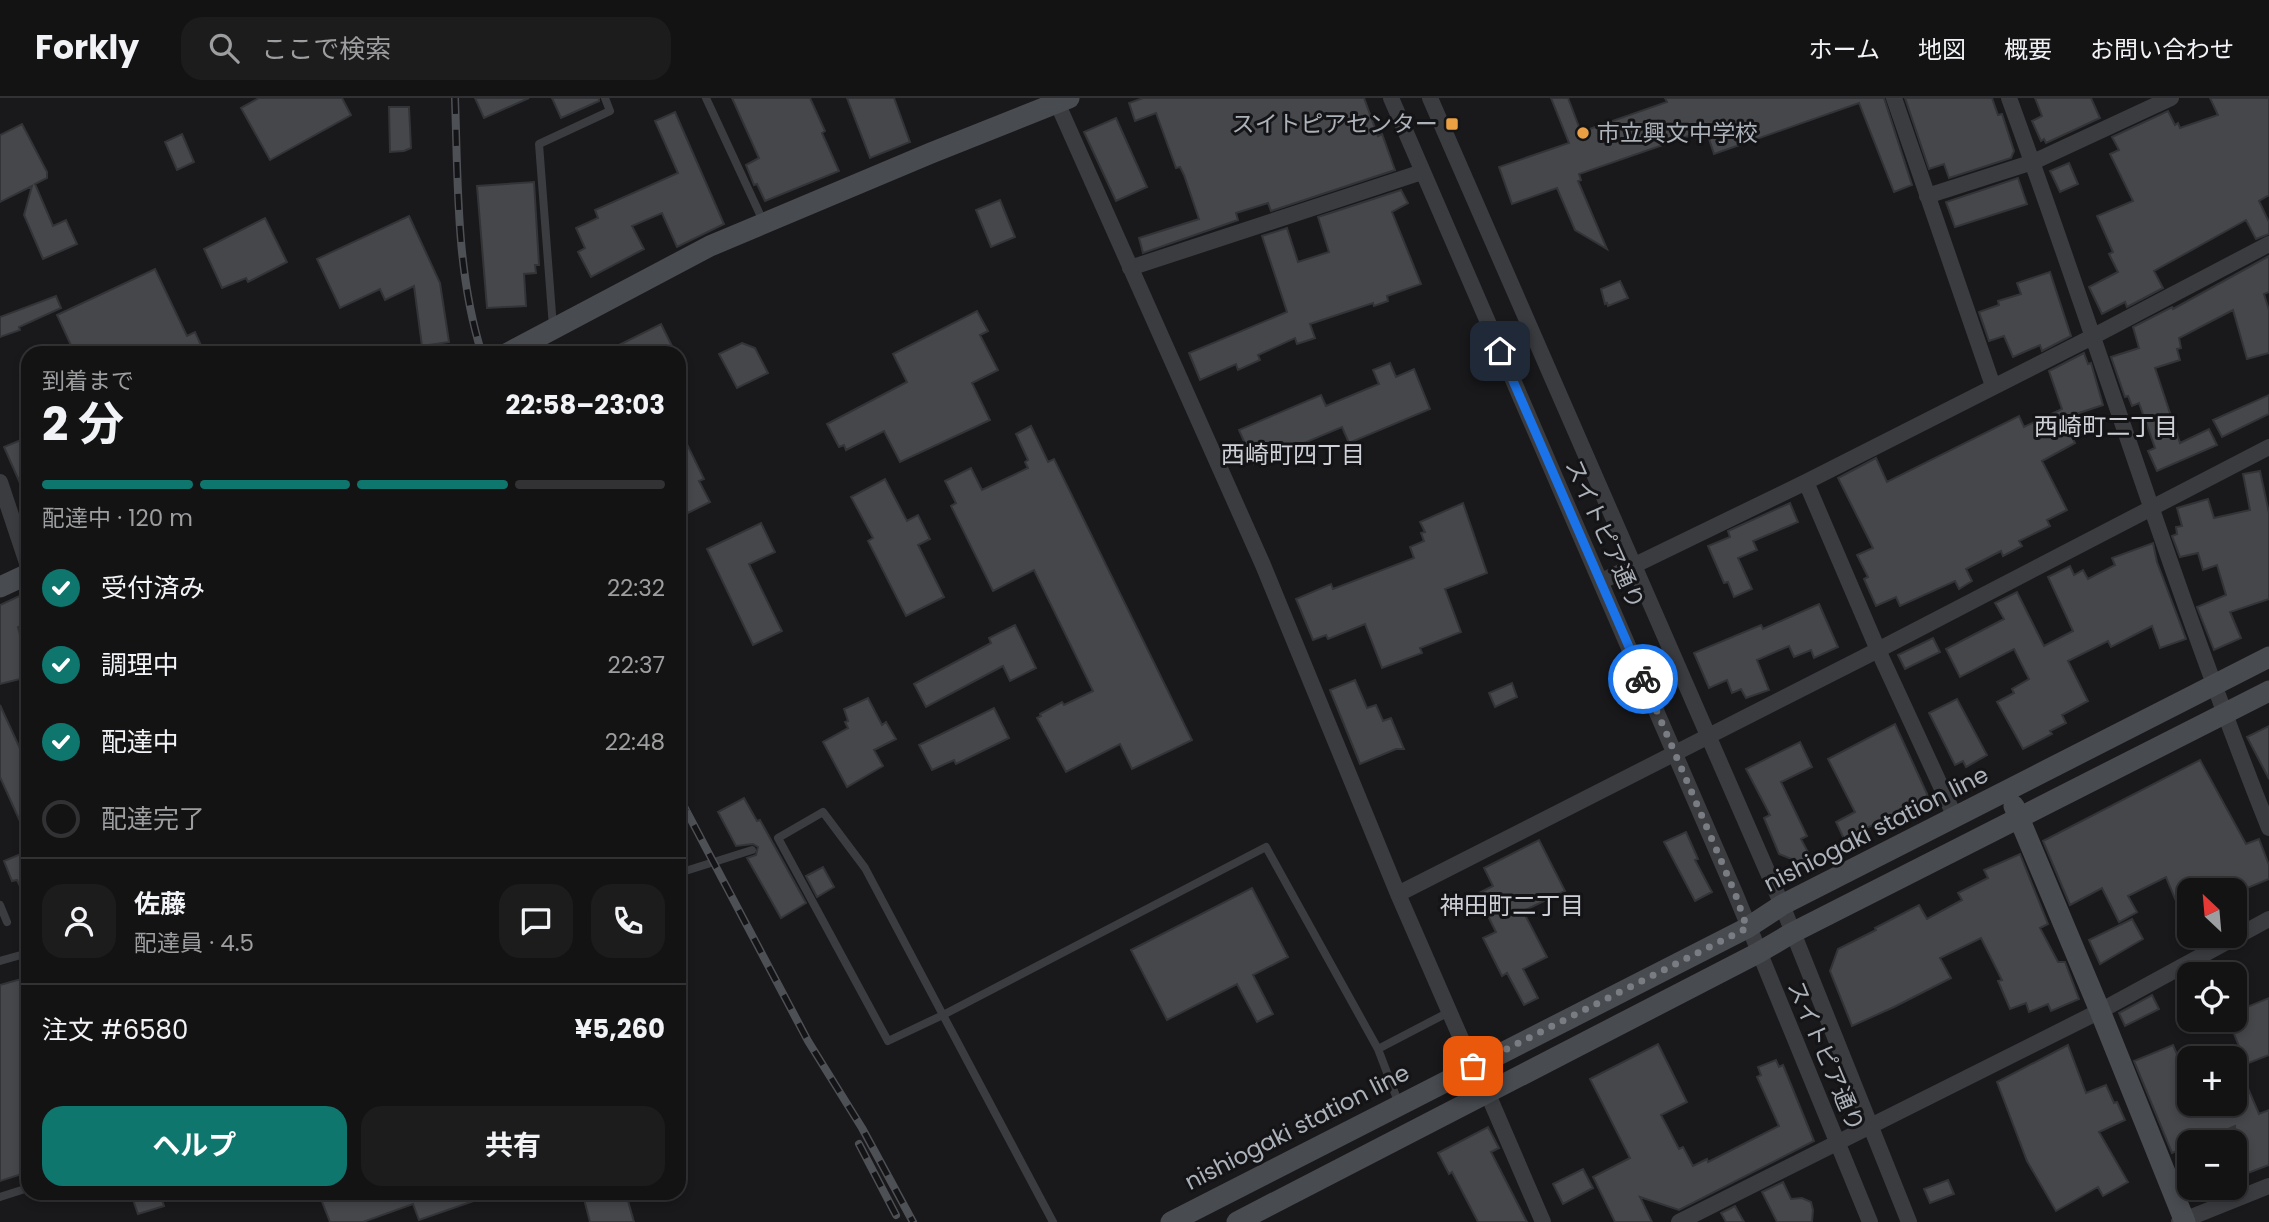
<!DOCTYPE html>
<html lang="ja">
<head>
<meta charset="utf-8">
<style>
	body { margin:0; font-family:Poppins,"Noto Sans JP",sans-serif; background:#1c1c1d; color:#f1f3f6; height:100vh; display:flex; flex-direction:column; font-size:26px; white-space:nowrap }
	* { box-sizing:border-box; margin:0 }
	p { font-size:23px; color:#9d9ea0 }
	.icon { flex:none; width:38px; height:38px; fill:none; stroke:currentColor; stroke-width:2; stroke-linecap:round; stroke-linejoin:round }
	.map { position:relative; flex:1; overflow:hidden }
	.details { position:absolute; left:21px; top:248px; width:665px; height:854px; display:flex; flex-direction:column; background:#131314; border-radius:21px; box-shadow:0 4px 10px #0003,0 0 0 2px #323234 }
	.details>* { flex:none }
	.needle { width:46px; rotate:334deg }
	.tools { position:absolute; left:2177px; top:780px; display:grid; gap:14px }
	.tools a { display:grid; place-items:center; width:70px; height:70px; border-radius:14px; background:#131314; box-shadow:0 4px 10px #0003,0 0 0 2px #323234; font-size:35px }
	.pin { position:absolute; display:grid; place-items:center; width:60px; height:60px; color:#fff; margin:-30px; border-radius:14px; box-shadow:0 4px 10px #0006 }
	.courier { position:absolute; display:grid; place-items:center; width:70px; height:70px; margin:-35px; border:5px solid #1a73e8; border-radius:50%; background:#fff; color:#222; box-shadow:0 2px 9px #0007 }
	.overview em { font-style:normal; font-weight:700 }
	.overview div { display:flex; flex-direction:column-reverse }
	.overview { display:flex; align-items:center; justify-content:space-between; height:119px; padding:0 21px }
	h1 { font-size:46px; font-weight:700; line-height:52px }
	.bar { display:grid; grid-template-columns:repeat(4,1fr); gap:10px 7px; align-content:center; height:84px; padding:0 21px }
	.bar i { height:9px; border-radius:5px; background:#323234 }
	.bar .active { background:#0f766e }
	.bar p { grid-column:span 4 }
	.line { display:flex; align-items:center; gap:18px; padding:0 21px; border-top:2px solid #323234 }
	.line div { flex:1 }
	.round { display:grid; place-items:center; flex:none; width:74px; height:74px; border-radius:21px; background:#1c1c1d }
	ol { padding:0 21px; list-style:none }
	li { display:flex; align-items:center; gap:21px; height:77px }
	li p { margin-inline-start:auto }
	li .icon { padding:7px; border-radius:50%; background:#0f766e; color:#fff; stroke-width:4 }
	li:last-child { color:#9d9ea0 }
	li i { width:38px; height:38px; border:4px solid #323234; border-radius:50% }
	.button { display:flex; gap:14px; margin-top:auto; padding:14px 21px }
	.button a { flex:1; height:80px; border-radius:21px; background:#0f766e; color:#fff; font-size:28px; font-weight:700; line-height:80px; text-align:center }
	.button a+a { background:#1c1c1d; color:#f1f3f6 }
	header { display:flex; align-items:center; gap:42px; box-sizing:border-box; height:98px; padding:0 35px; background:#131314; border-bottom:2px solid #323234 }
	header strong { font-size:33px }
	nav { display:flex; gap:38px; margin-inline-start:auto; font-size:24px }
	.search { width:490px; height:63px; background:#1c1c1d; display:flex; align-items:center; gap:18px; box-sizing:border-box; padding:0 24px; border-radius:21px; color:#9d9ea0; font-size:26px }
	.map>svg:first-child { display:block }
</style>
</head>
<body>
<header>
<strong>Forkly</strong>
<div class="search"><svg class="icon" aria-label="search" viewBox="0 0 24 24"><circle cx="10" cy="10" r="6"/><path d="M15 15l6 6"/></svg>ここで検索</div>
<nav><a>ホーム</a><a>地図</a><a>概要</a><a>お問い合わせ</a></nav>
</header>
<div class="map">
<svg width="2269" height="1124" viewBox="0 0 2269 1124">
	<rect width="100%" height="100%" fill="#19191b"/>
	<path fill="#46474b" stroke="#333437" stroke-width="2" d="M259,0H342L351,17L270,62L241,10Z
		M475,0H529L484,20Z
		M552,0H599V3L561,20Z
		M732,0H810L825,33L822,35L839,73L765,103L757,86L754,87L746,67L759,60Z
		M847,0H894L910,44L870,60Z
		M1143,0H1364L1378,38L1382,36L1395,72L1271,113L1268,105L1236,115L1238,122L1143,155L1139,140L1199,121L1184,77L1180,69L1176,70L1156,15L1135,23L1129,5Z
		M1551,0H1568L1581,34L1667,4L1665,0H1884L1912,87L1894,94L1859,5L1714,56L1706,32L1579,76L1581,82L1578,83L1607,151L1575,132L1557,90L1512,106L1499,69L1569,45Z
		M1905,0H1992L1998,17L2002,16L2014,53L2011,60L1949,80L1944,66L1929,71Z
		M2035,0H2091L2100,20L2046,45L2044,41L2041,43L2032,23L2042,18Z
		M2210,0H2269V97L2259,103L2269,124V136L2256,141L2246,122L2154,173L2163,190L2127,209L2125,204L2102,216L2089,189L2118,174L2109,156L2113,154L2097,118L2133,103L2110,56L2119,52L2112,39L2168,13L2175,27L2178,25L2180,30L2218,17Z
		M389,9H409L411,50L404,53L390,54Z
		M675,14L724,126L677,149L662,115L632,128L644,151L591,179L578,154L585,150L576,130L598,120L595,112L678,75L655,23Z
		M1116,20L1147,89L1116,103L1084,34Z
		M22,26L47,74V80L35,86L53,128L66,122L77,146L43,161L24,117L32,88L0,104V37Z
		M182,36L194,64L177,72L165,44Z
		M2069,65L2078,86L2060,94L2050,73Z
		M2018,80L2027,106L1955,129L1946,104Z
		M534,84L539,167H535L536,175L524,176L526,208L487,210L477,88Z
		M1401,92L1408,105L1392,114L1421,186L1387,198L1388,203L1374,208L1373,205L1310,226L1315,240L1297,246L1295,240L1258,257L1260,262L1238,272L1236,266L1200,282L1189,255L1287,214L1262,138L1287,130L1298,164L1329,154L1318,119Z
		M1000,102L1015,139L991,149L976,112Z
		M409,118L440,185L449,244L422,248L414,188L385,202L380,191L340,210L317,161Z
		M265,120L287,164L248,184L246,180L222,190L204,151Z
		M2269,158V194L2264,196L2269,212V255L2247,261L2233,212L2179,240L2181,250L2177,251L2180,262L2155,270L2180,345L2209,331L2217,347L2157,373L2148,353L2155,350L2139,305L2132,308L2128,298L2125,299L2111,259L2139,250L2133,229L2172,209L2173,211Z
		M155,171L187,238L195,234L205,256H75L57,217Z
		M2050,174L2071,238L2042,253L2040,247L2013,259L2004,238L1989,243L1979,214L1999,207L1998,203L2021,196L2017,185Z
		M1620,183L1628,200L1608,208L1607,205L1605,206L1601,191Z
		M56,198L61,210L19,229L20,232L0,239V219Z
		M977,213L988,233L980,237L998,272L972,285L990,322L900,364L884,333L846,352L844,347L839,349L827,326L907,284L893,256Z
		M661,226L676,256H601Z
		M742,245L755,250L768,275L737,290L719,256Z
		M2084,255L2088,266L2091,265L2103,307L2079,315L2085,332L2071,337L2075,345L2042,363L2067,412L2047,422L2050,428L2019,443L2022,448L2003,458L2001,453L1966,471L1972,483L1959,491L1955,483L1900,508L1896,499L1876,508L1864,481L1868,479L1857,457L1873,450L1838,380L1876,360L1887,384L2019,318L2024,329L2062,311L2049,273Z
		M1390,265L1396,279L1414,271L1430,311L1349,345L1342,329L1254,366L1239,332L1321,297L1326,308L1379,286L1373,272Z
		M2269,297V316L2222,339L2213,322Z
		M1031,328L1048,364L1054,361L1192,642L1132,671L1120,646L1066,674L1037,620L1041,618L1040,616L1062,604L1064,607L1093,593L1034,472L993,493L951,408L956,405L945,383L971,370L982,392L1028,370L1025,364L1028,362L1016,336Z
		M679,330L704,381L699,383L710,404L688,415L679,398Z
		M28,339V403L4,349Z
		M2260,373L2269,415V501L2230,514L2241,540L2214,552L2197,509L2226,497L2217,467L2203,472L2198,455L2180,459L2172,438L2177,436L2176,429L2182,428L2177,410L2208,401L2214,420L2250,412L2243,376Z
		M885,381L907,423L918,417L930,441L918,447L944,499L906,518L868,443L873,440L851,399Z
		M1463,405L1487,475L1445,491L1461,534L1420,550L1422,555L1382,570L1365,526L1328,541L1326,537L1313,542L1296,501L1331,486L1333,491L1414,460L1410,449L1424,443L1421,435L1425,434L1420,424Z
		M1790,405L1798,424L1753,443L1757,452L1738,460L1752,491L1734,499L1728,484L1724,485L1708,448L1730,439L1728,433Z
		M761,425L775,454L749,466L782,533L753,547L707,451Z
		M2153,445L2157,464L2186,541L2160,550L2152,528L2111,549L2108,543L2068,563L2088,603L2062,617L2066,625L2050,633L2052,636L2023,651L1997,604L2014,595L2012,591L2029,581L2014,551L1960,579L1946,551L2004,521L1995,505L2017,494L2044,548L2073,533L2048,479L2070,468L2074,477L2083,472L2088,481L2115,467L2112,460Z
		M28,494V525L18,529L28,566V579L0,586V507Z
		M1819,506L1838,549L1814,560L1811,552L1794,559L1789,548L1757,562L1769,592L1746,600L1741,591L1732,595L1727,582L1709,590L1694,555L1761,527L1763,531Z
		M1015,527L1036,570L1010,583L1003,568L926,609L914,586L991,545L989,540Z
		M1933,540L1940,554L1905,571L1898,557Z
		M1355,582L1367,610L1376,607L1383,623L1391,620L1404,651H1396L1360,666L1330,592Z
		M1512,585L1517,599L1495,609L1489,595Z
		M868,600L882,627L886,624L896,641L874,652L883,668L847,689L823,644L848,630L845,624L848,623L844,611Z
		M1957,601L1987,657L1966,669L1963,663L1955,667L1929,615Z
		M0,607L28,668V741L0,679Z
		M994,610L1009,640L956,666L954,662L932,672L919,647Z
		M1895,626L1928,698L1922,700L1923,703L1844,741L1836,724L1855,714L1828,661Z
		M2269,628V681L2247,639Z
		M1800,644L1812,669L1781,684L1807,738L1801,741L1811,760L1801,765L1779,756L1764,720L1770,717L1746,671Z
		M2200,662L2246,746L2259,741L2269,767V781L2240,793H2189V834L2166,779L2128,798L2137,814L2119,824L2102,790L2070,807L2043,743Z
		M744,700L757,723L760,722L806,805L781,820L747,760L756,757L758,749L753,746L736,748L718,714Z
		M1686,734L1698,761L1695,762L1712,794L1695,803L1664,744Z
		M1539,742L1565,793L1523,813L1547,859L1523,871L1538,900L1524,907L1507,875L1502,878L1483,840L1496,834L1477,796L1493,788L1484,770Z
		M28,753V805L17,782L12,783L4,763Z
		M2020,756L2048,826L2040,830L2058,864H2065L2079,901L2051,913L2048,906L2029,914L2026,905L2010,911L1998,883L2002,882L1981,840L1940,860L1951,880L1894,909L1852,928L1830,873L1838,851L1876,832L1875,830L1919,807L1927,821L1962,802L1958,795L1988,780L1984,772Z
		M823,769L834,789L817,799L806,778Z
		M1252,790L1288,859L1253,877L1273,916L1257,924L1237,886L1167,922L1131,852Z
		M2132,821L2143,841L2100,866L2089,842Z
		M28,879V1074L0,1083V887Z
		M2152,897L2159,911L2125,928L2119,915Z
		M2269,900V957L2246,966L2229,923L2235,922V914Z
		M1658,946L1687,1004L1661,1017L1679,1051L1683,1049L1693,1068L1707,1061L1708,1064L1779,1028L1757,979L1761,977L1758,969L1776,962L1779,969L1783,967L1814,1043L1679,1112L1640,1099L1652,1124H1615L1593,1079L1630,1060L1590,981Z
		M2068,947L2086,995L2106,987L2114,1005L2117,1004L2125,1022L2099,1034L2128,1084L2103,1098L2098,1089L2056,1113L2027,1063L1997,984Z
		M2173,947L2181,966L2189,962V1006H2235V960L2259,1016L2269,1012V1067L2248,1075L2241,1058L2235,1061V1028L2196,1045H2189V1048L2172,1055L2134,963Z
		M1488,1029L1499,1050L1491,1054L1527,1124H1478L1452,1074L1449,1076L1438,1055Z
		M1583,1071L1593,1090L1563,1106L1553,1086Z
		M1948,1082L1954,1096L1930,1105L1924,1091Z
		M1783,1084L1791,1101L1802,1100L1811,1104L1813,1112L1812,1124H1777L1762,1094Z
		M131,1096H160L164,1108L138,1116Z
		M319,1096H488V1098L419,1122L413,1106L363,1124H330Z
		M605,1096H626L634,1124H590L584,1101Z
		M1735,1108L1744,1124H1726L1721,1115Z"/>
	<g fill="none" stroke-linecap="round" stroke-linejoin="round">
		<path stroke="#3a3c40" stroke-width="8" d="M706,0L764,125
			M553,229L539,46L610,13L605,0
			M823,714L865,770L943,917L888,943L778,740Z
			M679,775L752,752
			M0,807L7,824
			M0,863L28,855
			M1378,951L1449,914
			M0,1099L28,1090
			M1053,1124L943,917L1266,749L1378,951L1399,1006"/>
		<path stroke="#3a3c40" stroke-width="16" d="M1055,0L1263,467L1398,796L1473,968L1487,994L1543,1124
			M1391,0L1735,795L1870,1124
			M1430,0L1782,807L1909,1124
			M1894,0L1993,288
			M2009,0C2098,243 2173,490 2269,730
			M1927,98L2033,64L2171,0
			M1130,170L1422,74
			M0,384L28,468
			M1806,384L1878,552L1955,719
			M1602,483L1806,384L2094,238L2269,146
			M1398,796L1878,552L2269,349
			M1679,1124L2100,913L2269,821
			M2179,1124L2269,1088"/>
		<path stroke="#484b50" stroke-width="21" d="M506,256L710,148L931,55L1069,0
			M0,489L28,476
			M2014,708L2100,913L2185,1124
			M1171,1124L1747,830L1782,807L2269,559
			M1237,1124L1758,855L1792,835L2269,593"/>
		<defs>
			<path id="rail" d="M455,0C458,84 456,175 482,256
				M679,699L808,943L862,1030L913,1124
				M859,1046L896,1117"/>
		</defs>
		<use href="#rail" stroke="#4d5055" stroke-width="8"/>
		<use href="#rail" stroke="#141416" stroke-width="5" stroke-dasharray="16" stroke-linecap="butt"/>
	</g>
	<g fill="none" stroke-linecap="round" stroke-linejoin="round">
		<path stroke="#797c82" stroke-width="7" stroke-dasharray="0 12.6" d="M1473,968L1747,830L1735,795L1643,581"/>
		<path stroke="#1a73e8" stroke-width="9" d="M1500,253L1643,581"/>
	</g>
	<g fill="#eaa043" stroke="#141416" stroke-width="2.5">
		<rect x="1445" y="19" width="14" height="14" rx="3.5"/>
		<circle cx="1583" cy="35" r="7"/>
	</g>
	<g text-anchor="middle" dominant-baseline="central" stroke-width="6" stroke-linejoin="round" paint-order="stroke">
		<g font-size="23" fill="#acb2ba" stroke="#141416" text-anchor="end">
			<text x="1438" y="26">スイトピアセンター</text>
			<text x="1597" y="35" text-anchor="start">市立興文中学校</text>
		</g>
		<g font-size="23" fill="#acb2ba" stroke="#141416">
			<text transform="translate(1605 436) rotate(66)">スイトピア通り</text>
			<text transform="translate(1876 731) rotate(-27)">nishiogaki station line</text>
			<text transform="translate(1826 958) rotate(67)">スイトピア通り</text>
			<text transform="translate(1297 1029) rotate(-27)">nishiogaki station line</text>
		</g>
		<g font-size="24" fill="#cdd0d6" stroke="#141416">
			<text x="2106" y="328">西崎町二丁目</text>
			<text x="1293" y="356">西崎町四丁目</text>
			<text x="1512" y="807">神田町二丁目</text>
		</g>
	</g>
</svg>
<div class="tools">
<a><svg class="needle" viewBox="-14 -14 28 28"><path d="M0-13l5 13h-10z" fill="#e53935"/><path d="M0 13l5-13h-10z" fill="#9d9ea0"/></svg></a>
<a><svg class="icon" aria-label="locate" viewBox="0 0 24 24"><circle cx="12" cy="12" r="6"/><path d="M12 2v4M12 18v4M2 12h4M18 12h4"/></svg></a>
<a>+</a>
<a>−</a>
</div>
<div class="pin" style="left:1473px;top:968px;background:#ea580c"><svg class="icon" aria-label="bag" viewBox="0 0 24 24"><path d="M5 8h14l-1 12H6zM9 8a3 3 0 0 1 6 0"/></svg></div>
<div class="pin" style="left:1500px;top:253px;background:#1f2937"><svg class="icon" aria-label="home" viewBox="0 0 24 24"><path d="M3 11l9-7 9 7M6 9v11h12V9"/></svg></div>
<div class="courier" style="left:1643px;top:581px"><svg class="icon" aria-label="bike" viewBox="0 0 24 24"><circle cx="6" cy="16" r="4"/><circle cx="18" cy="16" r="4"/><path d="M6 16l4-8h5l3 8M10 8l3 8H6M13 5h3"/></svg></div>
<section class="details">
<div class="overview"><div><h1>2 分</h1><p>到着まで</p></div><em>22:58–23:03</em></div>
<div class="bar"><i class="active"></i><i class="active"></i><i class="active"></i><i></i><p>配達中 · 120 m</p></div>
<ol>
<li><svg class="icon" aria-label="check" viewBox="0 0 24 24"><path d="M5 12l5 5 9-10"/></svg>受付済み<p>22:32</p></li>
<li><svg class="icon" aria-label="check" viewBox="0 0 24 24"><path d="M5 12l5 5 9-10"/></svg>調理中<p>22:37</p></li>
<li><svg class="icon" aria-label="check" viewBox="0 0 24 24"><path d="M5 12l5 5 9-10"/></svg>配達中<p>22:48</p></li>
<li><i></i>配達完了</li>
</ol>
<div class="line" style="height:126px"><a class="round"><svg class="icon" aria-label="person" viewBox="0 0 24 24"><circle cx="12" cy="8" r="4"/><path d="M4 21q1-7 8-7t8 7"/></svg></a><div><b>佐藤</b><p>配達員 · 4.5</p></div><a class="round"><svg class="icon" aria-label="chat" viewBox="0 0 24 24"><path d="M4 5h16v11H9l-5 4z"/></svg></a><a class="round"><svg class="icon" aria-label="phone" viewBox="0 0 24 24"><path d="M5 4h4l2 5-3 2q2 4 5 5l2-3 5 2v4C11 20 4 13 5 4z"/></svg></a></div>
<div class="line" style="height:91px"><div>注文 #6580</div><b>¥5,260</b></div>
<div class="button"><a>ヘルプ</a><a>共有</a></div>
</section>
</div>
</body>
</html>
